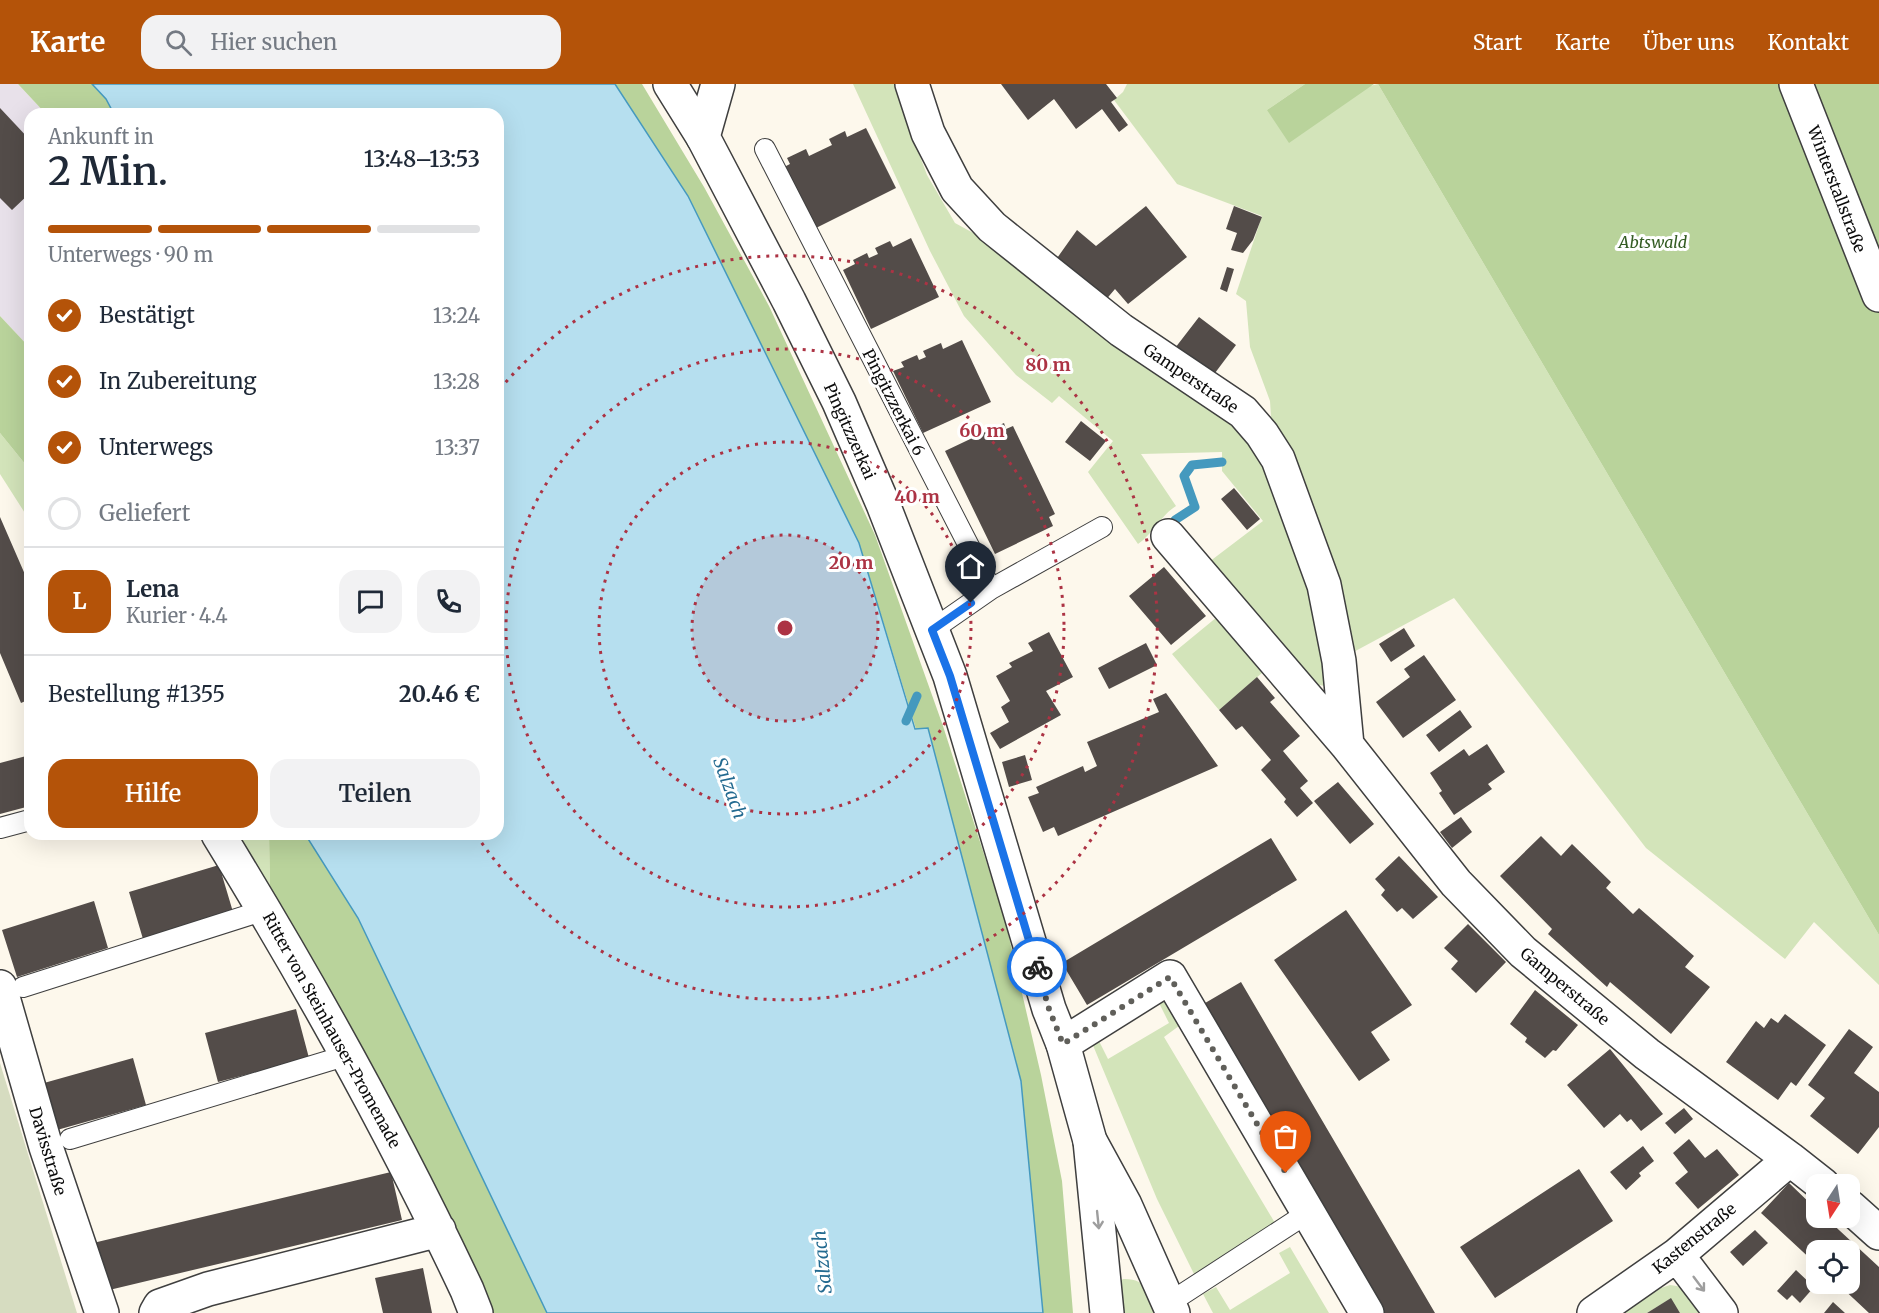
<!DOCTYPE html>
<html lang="de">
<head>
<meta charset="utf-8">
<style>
	body { margin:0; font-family:Merriweather,serif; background:#f2f2f3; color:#1f2937; height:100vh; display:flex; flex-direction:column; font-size:22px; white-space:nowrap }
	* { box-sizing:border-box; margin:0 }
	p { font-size:20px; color:#747a83 }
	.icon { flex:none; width:33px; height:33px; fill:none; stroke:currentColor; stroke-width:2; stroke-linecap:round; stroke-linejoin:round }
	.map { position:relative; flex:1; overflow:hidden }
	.sheet { position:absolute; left:24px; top:24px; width:480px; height:732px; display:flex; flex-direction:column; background:#fff; border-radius:18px; box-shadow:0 6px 24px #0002 }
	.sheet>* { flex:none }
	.needle { width:39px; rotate:192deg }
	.tools { position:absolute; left:1806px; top:1090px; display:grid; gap:12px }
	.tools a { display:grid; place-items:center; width:54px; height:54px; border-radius:12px; background:#fff; box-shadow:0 6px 24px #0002; font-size:30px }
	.pin { position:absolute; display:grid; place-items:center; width:51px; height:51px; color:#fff; margin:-62px -26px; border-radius:50% 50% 50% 0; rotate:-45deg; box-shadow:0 0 6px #0007 }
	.pin .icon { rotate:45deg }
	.courier { position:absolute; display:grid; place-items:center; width:60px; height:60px; margin:-30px; border:4px solid #1a73e8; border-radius:50%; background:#fff; color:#222; box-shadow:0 2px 8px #0007 }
	.headline em { font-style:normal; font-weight:600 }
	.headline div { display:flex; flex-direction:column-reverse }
	.headline { display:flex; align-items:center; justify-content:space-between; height:102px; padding:0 24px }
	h1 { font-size:39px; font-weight:600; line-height:45px }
	.bar { display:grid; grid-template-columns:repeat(4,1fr); gap:9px 6px; align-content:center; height:72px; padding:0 24px }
	.bar i { height:8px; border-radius:4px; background:#e0e1e3 }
	.bar .on { background:#b45309 }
	.bar p { grid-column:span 4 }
	.line { display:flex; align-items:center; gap:15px; padding:0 24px; border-top:2px solid #e0e1e3 }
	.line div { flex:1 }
	.round { display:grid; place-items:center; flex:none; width:63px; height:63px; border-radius:18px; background:#f2f2f3 }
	ol { padding:0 24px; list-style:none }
	li { display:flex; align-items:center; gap:18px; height:66px }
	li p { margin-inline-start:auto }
	li .icon { padding:6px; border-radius:50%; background:#b45309; color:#fff; stroke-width:4 }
	li:last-child { color:#747a83 }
	li i { width:33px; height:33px; border:3px solid #e0e1e3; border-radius:50% }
	.button { display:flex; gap:12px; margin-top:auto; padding:12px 24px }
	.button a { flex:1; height:69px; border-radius:18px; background:#b45309; color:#fff; font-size:24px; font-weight:600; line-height:69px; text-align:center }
	.button a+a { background:#f2f2f3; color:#1f2937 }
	header { display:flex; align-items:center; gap:36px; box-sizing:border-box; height:84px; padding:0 30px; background:#b45309; color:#fff }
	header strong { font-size:28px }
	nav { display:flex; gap:33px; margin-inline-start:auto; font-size:21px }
	.search { width:420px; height:54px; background:#f2f2f3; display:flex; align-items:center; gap:15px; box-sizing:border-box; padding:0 21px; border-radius:18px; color:#747a83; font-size:22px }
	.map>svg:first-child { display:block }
</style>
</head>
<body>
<header>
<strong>Karte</strong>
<div class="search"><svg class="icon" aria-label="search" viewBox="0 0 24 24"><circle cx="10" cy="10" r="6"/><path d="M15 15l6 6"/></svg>Hier suchen</div>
<nav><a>Start</a><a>Karte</a><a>Über uns</a><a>Kontakt</a></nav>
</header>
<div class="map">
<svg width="1879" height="1229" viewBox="0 0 1879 1229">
	<rect width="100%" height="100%" fill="#fdf8ec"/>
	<path fill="#e8e1ea" d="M0,0H18L46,30H30V264L0,232Z"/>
	<path fill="#d3e4ba" d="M853,0H897L903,27L927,91L955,139L988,157L1227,333L1268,379L1315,509L1329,598L1325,602L1314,600L1209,478L1263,437L1222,387V368L1141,370L1176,422C1160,432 1153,450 1138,460L1088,388L1113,357L1059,312L1052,319L1016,291L964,232L930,167Z
		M1127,0H1305L1267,26L1378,0L1879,851V901L1814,838L1785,875L1646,764L1454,514L1348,571L1272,348L1270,317L1250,263L1246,217L1236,210L1262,132L1177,100L1114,16L1123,8Z
		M0,349L30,386V437L0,390Z
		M1217,533L1262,589L1219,626L1172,570Z
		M234,750H269L270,803Z
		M1169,912L1183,939L1164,953L1275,1139L1194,1190L1157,1115L1092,959L1098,955L1108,975L1169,939L1158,917Z
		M1290,1163L1329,1229H1213L1203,1210L1216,1203L1230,1226L1290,1189L1279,1169Z
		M1123,1195C1147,1194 1149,1210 1158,1229H1113L1115,1202Z
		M1670,1201L1683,1203L1707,1229H1680L1670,1215L1647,1229H1622L1655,1206Z"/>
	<path fill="#b9d39b" d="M18,0H92L106,15L114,30H46Z
		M615,0H642L704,103L769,222L875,451L943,642L1005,836L1041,991L1062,1097L1073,1229H1043L1021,997L928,644L916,645L859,459L688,112Z
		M1305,0H1374L1289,59L1267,26Z
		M1378,0H1879V851Z
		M0,232L30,264V386L0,349Z
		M269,750H305L358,834L547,1229H486L377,991L270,804Z"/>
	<path fill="#d6dcc0" d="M0,979L77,1229H0Z"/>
	<path fill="#b6dfef" stroke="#4599be" stroke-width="1.5" d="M92,0H615L688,112L859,459L915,645L928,644L1021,997L1043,1229H547L358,834L305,750H498V30H114L106,15Z"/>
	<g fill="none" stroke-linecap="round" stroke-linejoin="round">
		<path stroke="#4599be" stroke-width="9" d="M1175,436L1195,423L1184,392L1192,381L1222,378
			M906,637L917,612"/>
	</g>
	<path fill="#534c49" d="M1001,0H1106L1117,14L1111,18L1128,41L1119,48L1102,25L1076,45L1054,15L1028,36Z
		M0,24L30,56V109L12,126L0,114Z
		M866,44L896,104L814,145L784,83L790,80L787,74L806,65L809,72L832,61L829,55L845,47L847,53Z
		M1146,122L1187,173L1128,220L1115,205L1104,218L1055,177L1077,146L1096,162Z
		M1234,122L1262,133L1253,156L1243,169L1231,166L1237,149L1226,145Z
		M911,154L939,213L871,245L843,186L855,180L853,176L867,169L869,174L878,170L875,164L890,157L893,163Z
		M1227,183L1234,185L1227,208L1220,205Z
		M1199,233L1236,261L1209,297L1172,268Z
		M962,256L991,318L923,349L893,287L904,283L901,278L917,271L919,276L926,273L923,267L941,259L943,265Z
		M1081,337L1106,357L1090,377L1065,358Z
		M1004,339L1006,345L1013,342L1055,430L1049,433L1053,442L995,470L945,367Z
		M1234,404L1260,435L1247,446L1221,415Z
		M0,433L30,502V615L21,619L0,569Z
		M1164,483L1206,532L1171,561L1129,512Z
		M1404,544L1415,562L1391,578L1379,560Z
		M1049,548L1073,593L1046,607L1061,631L1000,665L990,649L1009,638L1001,623L1010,617L996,592L1012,583L1009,579L1033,567L1028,559Z
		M1146,559L1157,581L1109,605L1098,584Z
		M1424,571L1456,616L1403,654L1376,618L1410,593L1404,585Z
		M1257,593L1275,614L1270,618L1300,652L1283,667L1308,697L1300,704L1313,719L1297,733L1284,718L1286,715L1261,686L1271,676L1242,642L1236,646L1219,626Z
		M1166,609L1218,682L1058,752L1054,743L1043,748L1028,713L1039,709L1036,703L1083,682L1085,688L1097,682L1087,658L1159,628L1153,615Z
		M1460,626L1472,643L1439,668L1426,651Z
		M1487,660L1505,688L1488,700L1492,705L1454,731L1439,709L1442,707L1430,689L1464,665L1469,672Z
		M30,671V722L0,730V679Z
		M1025,671L1032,696L1009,703L1002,678Z
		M1338,698L1374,740L1350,760L1314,717Z
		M1461,733L1472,748L1452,764L1440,748Z
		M1541,752L1561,772L1572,760L1611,798L1606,804L1633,830L1639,824L1694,872L1685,883L1710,903L1671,950L1610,898L1607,903L1548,850L1552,845L1500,792Z
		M1271,754L1297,796L1087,921L1062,879Z
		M1399,772L1438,813L1413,835L1402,824L1397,828L1381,811L1385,806L1375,795Z
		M219,781L233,828L143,855L129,808Z
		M94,817L108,864L17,893L2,846Z
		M1346,826L1412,921L1371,948L1390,976L1359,997L1274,876Z
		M1468,840L1506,878L1476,909L1451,885L1458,877L1444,864Z
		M1241,898L1435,1229H1380L1200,922Z
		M1535,906L1578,941L1556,967L1553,966L1545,974L1525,958L1527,954L1510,940Z
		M296,925L309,974L218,998L205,949Z
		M1785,930L1826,961L1796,1002L1791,998L1778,1016L1726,978L1756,937L1764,944L1771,934L1778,939Z
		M1849,945L1873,963L1854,989L1879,1008V1043L1858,1070L1810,1032L1825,1014L1808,1001Z
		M1610,965L1663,1030L1641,1047L1631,1035L1627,1038L1620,1030L1604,1044L1567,1001Z
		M133,974L146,1021L57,1046L44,999Z
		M1684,1024L1693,1035L1675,1050L1665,1039Z
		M1689,1055L1705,1074L1717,1065L1739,1091L1698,1125L1675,1099L1688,1088L1673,1069Z
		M1643,1062L1654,1077L1639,1089L1641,1092L1626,1106L1610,1088Z
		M1579,1085L1613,1137L1495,1214L1460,1163Z
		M391,1088L402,1136L105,1207L93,1159Z
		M1789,1099L1816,1125V1134H1826L1879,1183V1229H1869L1838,1200H1850V1167H1816V1180L1761,1129Z
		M1755,1146L1768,1159L1743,1182L1730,1168Z
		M423,1184L432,1229H383L375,1194Z
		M1796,1186L1814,1203L1800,1219L1792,1211L1787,1216L1777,1207Z
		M1671,1214L1680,1229H1647Z
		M1833,1218L1845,1229H1824Z"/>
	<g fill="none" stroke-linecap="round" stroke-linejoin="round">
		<defs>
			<path id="service" d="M765,65L991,505L932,546
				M991,505L1102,443
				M0,744L30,736
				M23,903L265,826
				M70,1055L348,971
				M1169,1219L1309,1128"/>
			<path id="minor" d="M670,0L703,53
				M912,0L928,49L957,105L992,143L1121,246L1243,328L1262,350L1278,375L1324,501L1339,577L1347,661
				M1168,452L1347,661L1456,799L1523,868L1647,970L1790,1075L1823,1101
				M218,750C309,898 393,1049 467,1206L476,1229
				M0,903L46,1063L102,1229
				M1063,960L1170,893L1367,1229
				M1090,1057L1107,1229
				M1850,1123L1879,1149
				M1677,1171L1721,1229
				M156,1229L160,1222L208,1205L439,1146
				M1594,1229L1677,1171L1790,1075"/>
			<path id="tertiary" d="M718,0L703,53L789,217L839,318L883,420L950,592L1049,925L1063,960L1090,1057L1125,1121L1173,1229
				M1796,0L1879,211"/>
		</defs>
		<use href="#service" stroke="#3f3f3f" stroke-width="22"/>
		<use href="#minor" stroke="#3f3f3f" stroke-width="36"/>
		<use href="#tertiary" stroke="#3f3f3f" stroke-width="36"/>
		<use href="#service" stroke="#fff" stroke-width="20"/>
		<use href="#minor" stroke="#fff" stroke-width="33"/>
		<use href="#tertiary" stroke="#fff" stroke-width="33"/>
	</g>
	<defs><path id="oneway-shaft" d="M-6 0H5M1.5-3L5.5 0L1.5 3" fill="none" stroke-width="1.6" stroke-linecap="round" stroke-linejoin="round" transform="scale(1.5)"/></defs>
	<g stroke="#9e9e9e">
		<use href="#oneway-shaft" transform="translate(1098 1136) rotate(84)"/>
		<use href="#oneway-shaft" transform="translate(1699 1200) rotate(53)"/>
	</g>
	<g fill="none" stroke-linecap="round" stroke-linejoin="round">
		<path stroke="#605f5a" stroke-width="6" stroke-dasharray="0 10.8" d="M1037,883L1049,925L1063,960L1170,893L1286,1089"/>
		<path stroke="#1a73e8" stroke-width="8" d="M971,519L932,546L950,592L1037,883"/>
	</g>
	<circle cx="785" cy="544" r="93" fill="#ac3344" fill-opacity=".12"/>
	<g fill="none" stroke="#ac3344" stroke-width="3" stroke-dasharray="3 6">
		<circle cx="785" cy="544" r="93"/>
		<circle cx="785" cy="544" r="186"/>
		<circle cx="785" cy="544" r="279"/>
		<path d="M500 305A372 372 0 1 1 477 752"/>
	</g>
	<g text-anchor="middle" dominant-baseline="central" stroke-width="6" stroke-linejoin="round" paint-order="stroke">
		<g font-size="16" fill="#0c0c0c" stroke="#fff">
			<text transform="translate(1837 105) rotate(69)">Winterstallstraße</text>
			<text transform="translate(1191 294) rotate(34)">Gamperstraße</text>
			<text transform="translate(894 318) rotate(63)">Pingitzzerkai 6</text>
			<text transform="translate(850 347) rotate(66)">Pingitzzerkai</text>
			<text transform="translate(1565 902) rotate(40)">Gamperstraße</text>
			<text transform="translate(332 946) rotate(61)">Ritter von Steinhauser-Promenade</text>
			<text transform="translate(48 1067) rotate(73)">Davisstraße</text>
			<text transform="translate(1694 1154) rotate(-39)">Kastenstraße</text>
		</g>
		<g font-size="16" font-style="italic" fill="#345c23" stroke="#fff">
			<text x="1653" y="158">Abtswald</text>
		</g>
		<g font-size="18" font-style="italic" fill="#236a90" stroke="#fff">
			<text transform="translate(730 704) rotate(70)">Salzach</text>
			<text transform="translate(822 1178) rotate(-96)">Salzach</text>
		</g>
	</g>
	<circle cx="785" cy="544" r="9" fill="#ac3344" stroke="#fff" stroke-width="3"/>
	<g font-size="18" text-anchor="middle" font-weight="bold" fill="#ac3344" stroke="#fff" stroke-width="6" stroke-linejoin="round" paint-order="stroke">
		<text x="1048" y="287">80 m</text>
		<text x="982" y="353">60 m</text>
		<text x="917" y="419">40 m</text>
		<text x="851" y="485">20 m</text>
	</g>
</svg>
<div class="tools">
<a><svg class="needle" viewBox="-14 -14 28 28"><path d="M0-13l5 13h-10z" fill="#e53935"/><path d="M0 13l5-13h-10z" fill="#747a83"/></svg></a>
<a><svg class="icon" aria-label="locate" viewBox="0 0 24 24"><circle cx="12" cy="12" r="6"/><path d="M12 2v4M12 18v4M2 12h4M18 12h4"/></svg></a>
</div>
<div class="pin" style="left:1286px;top:1089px;background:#ea580c"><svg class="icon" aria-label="bag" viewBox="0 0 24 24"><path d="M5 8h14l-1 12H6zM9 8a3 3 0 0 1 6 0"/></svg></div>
<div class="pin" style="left:971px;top:519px;background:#1f2937"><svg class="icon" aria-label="home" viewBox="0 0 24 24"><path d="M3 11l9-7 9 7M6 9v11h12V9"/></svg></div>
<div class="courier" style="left:1037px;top:883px"><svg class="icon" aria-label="bike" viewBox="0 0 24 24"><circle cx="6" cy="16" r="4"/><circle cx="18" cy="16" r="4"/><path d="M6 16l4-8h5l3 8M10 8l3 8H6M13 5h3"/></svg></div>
<section class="sheet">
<div class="headline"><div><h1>2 Min.</h1><p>Ankunft in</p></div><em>13:48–13:53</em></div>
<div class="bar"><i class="on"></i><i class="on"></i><i class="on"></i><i></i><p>Unterwegs · 90 m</p></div>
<ol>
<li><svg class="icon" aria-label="check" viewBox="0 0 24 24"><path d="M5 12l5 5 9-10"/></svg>Bestätigt<p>13:24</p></li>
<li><svg class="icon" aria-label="check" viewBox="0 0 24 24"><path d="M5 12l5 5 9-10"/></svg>In Zubereitung<p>13:28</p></li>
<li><svg class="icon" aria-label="check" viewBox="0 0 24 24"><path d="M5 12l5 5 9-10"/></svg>Unterwegs<p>13:37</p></li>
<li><i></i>Geliefert</li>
</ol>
<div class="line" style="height:108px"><b class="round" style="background:#b45309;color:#fff">L</b><div><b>Lena</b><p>Kurier · 4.4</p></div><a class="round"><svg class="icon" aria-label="chat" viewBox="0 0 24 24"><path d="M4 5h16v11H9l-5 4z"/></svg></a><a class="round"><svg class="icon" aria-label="phone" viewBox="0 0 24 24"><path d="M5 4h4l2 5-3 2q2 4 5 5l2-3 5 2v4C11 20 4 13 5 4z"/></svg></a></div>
<div class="line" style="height:78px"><div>Bestellung #1355</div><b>20.46 €</b></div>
<div class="button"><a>Hilfe</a><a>Teilen</a></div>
</section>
</div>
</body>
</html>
